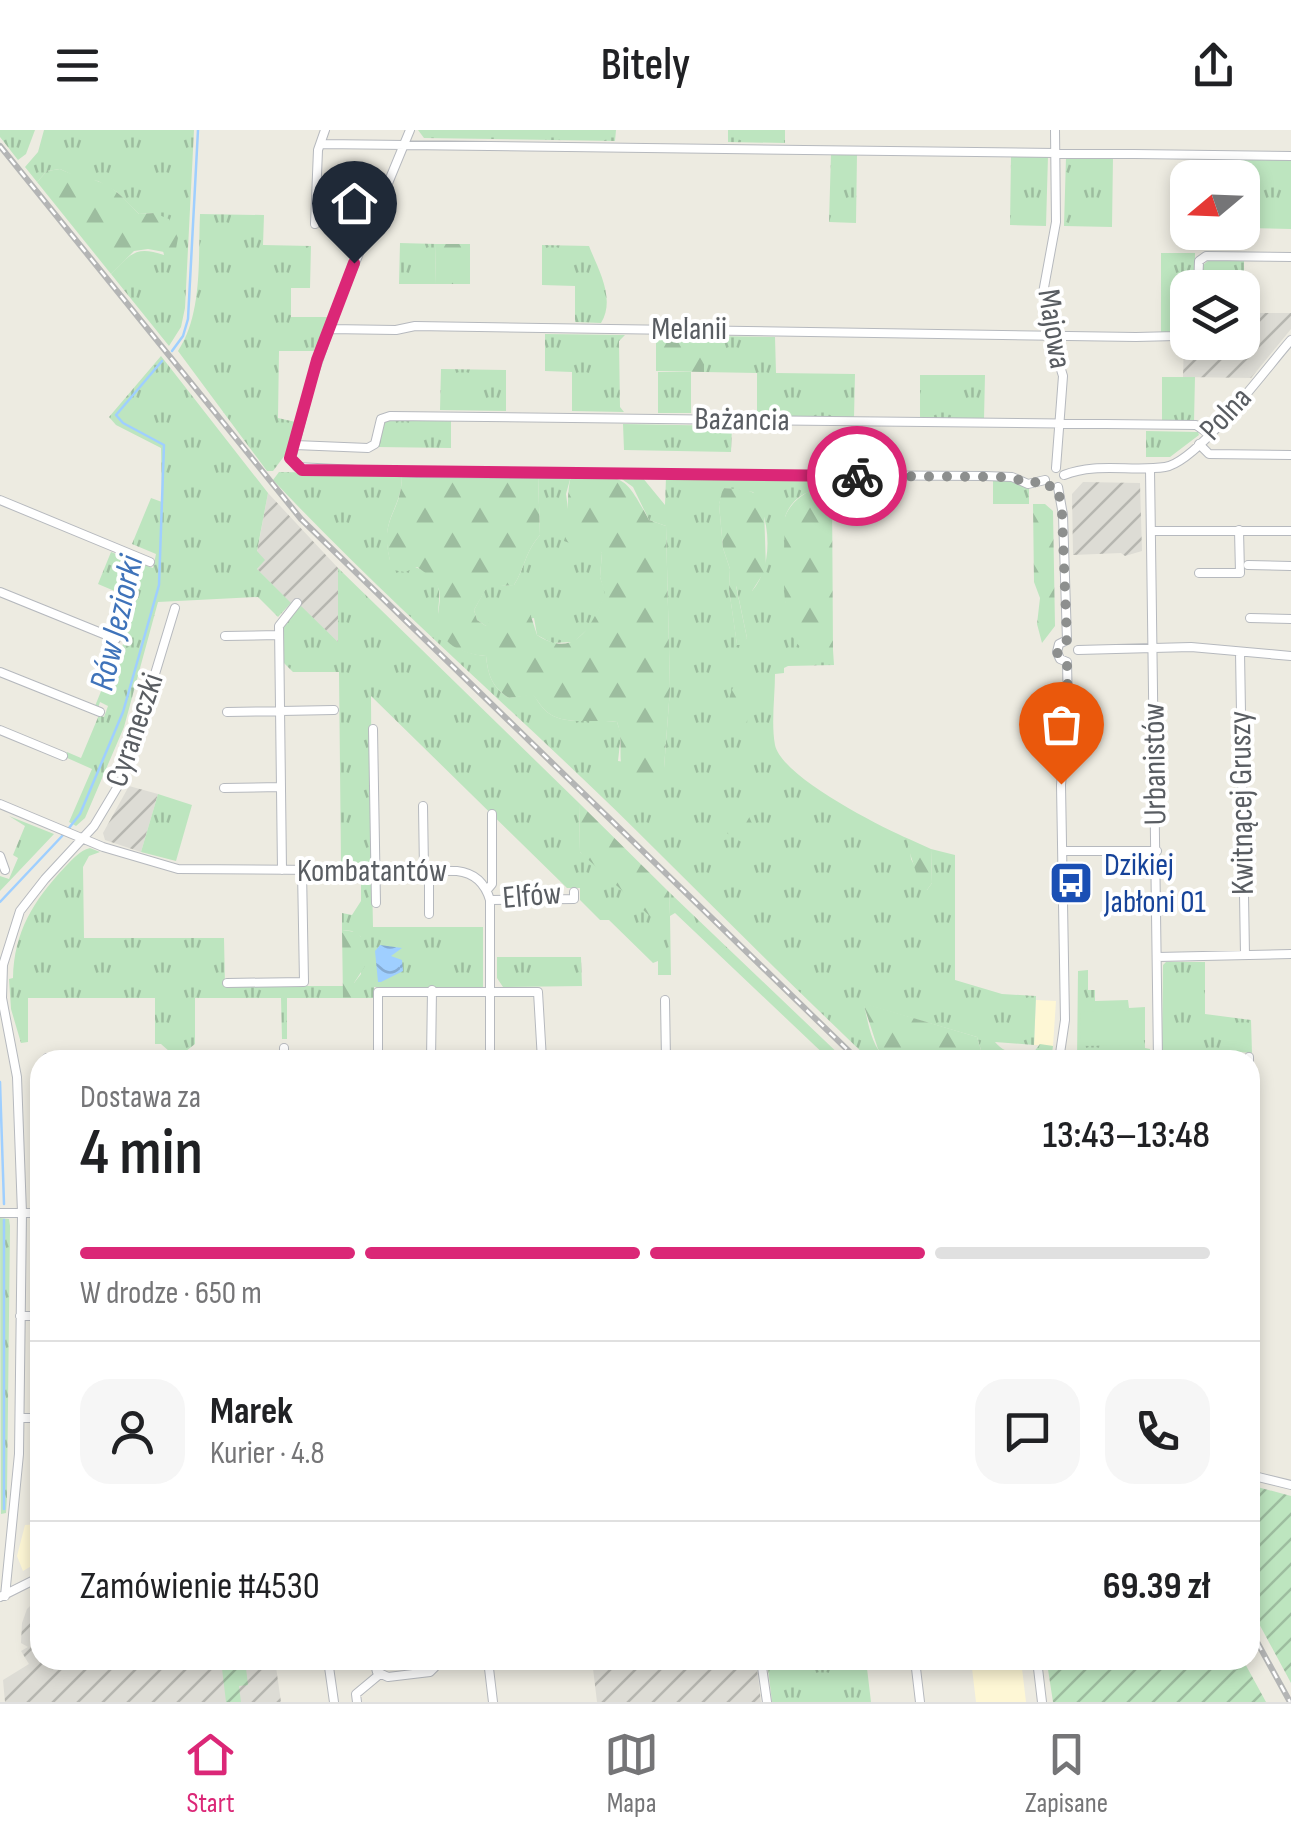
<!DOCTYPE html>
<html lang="pl">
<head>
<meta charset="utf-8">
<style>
	body { margin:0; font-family:"Sofia Sans Condensed",sans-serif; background:#f6f6f6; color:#202124; height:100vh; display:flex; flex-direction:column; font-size:38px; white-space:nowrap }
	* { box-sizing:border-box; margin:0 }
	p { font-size:32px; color:#757577 }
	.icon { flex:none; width:55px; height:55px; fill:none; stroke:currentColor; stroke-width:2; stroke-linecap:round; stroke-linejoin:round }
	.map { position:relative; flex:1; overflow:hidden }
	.drawer { position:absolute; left:30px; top:920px; width:1230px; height:620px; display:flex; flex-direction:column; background:#fff; border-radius:30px; box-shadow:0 5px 15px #0003 }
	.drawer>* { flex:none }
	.needle { width:65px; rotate:251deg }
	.controls { position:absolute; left:1170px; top:30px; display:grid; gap:20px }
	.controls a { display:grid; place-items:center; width:90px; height:90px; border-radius:20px; background:#fff; box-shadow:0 5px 15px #0003; font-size:50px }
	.pin { position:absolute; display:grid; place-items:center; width:85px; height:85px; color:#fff; margin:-102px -42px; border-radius:50% 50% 50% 0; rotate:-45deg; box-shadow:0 0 10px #0007 }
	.pin .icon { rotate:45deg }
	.courier { position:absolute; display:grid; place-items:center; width:100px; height:100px; margin:-50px; border:8px solid #db2777; border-radius:50%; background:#fff; color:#222; box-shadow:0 2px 12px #0007 }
	.head em { font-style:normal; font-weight:600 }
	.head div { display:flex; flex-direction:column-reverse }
	.head { display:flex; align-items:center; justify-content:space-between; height:170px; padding:0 50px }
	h1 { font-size:65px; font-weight:600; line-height:75px }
	.bar { display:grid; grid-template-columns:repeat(4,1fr); gap:15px 10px; align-content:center; height:120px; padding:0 50px }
	.bar i { height:12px; border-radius:8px; background:#e0e0e0 }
	.bar .active { background:#db2777 }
	.bar p { grid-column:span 4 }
	.line { display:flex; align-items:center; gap:25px; padding:0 50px; border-top:2px solid #e0e0e0 }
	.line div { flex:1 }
	.round { display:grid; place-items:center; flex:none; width:105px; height:105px; border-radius:30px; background:#f6f6f6 }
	header { display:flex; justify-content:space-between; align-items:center; height:130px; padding:0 50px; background:#fff; font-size:45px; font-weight:600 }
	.menu { display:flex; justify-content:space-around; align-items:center; height:140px; border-top:2px solid #e0e0e0; background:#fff; font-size:28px; color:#757577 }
	.menu a { display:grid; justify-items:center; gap:5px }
	.menu .active { color:#db2777 }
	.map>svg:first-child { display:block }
</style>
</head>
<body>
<header><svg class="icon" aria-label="menu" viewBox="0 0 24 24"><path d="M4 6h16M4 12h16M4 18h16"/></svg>Bitely<svg class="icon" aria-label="share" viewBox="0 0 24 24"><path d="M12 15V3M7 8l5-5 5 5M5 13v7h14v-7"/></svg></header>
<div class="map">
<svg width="1291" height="1572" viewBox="0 0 1291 1572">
	<defs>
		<pattern id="industrial-furrows" width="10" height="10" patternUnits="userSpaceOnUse" patternTransform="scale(2.5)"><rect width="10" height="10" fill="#dddcd5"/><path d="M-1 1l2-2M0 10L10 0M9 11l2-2" fill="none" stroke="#b6b6b0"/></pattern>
		<pattern id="grass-tufts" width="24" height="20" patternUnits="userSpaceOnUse" patternTransform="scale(2.5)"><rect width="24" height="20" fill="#bde5bf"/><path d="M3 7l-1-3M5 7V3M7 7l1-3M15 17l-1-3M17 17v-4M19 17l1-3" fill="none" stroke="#9dbd9f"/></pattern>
		<pattern id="forest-firs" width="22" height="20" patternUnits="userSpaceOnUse" patternTransform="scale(2.5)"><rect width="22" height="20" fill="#bde5bf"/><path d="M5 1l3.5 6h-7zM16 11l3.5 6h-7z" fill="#9dbd9f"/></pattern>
		<pattern id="garden-furrows" width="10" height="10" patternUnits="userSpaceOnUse" patternTransform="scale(2.5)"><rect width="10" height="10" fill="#bde5bf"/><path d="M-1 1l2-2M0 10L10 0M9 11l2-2" fill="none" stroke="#9dbd9f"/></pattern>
		<pattern id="water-waves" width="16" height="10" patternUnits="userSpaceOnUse" patternTransform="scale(2.5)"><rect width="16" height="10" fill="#9fcfff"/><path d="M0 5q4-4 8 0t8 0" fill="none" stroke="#85abd2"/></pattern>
	</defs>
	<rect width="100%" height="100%" fill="#edebe1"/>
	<path fill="#fef7d5" d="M1036,870L1056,871L1053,916L1034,915Z
		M40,1394V1431L23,1441L17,1426L25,1395Z
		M971,1530H1021L1026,1572H976Z"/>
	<path fill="url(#industrial-furrows)" d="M1243,183H1291V199L1251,248L1183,247L1184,210L1187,207L1188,212H1242Z
		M1083,352L1140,353L1142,421L1125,426L1121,423L1073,425L1072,364Z
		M268,363L338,438L339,513L300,476L296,479L257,439L264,430L257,422Z
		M129,656L158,664L141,722L105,710L103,703Z
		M40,1466V1530H275L281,1572H5L3,1550L29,1534L21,1521L28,1517L21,1513L22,1493L27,1479Z
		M592,1530H756L761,1572H597Z"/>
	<path fill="url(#grass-tufts)" fill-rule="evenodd" d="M0,0H35L26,24L18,30L0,7Z
		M44,0H194L185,178L181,197L169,216L111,144C131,124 135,115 164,125L154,83L139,84L117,62L98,51L81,49L60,39L47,41L37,52L25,37L38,22Z
		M418,0H616L615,11L424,8Z
		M728,0H785V13L728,12Z
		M831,23L857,24L856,93L829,92Z
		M1011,26H1048L1046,96L1010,95Z
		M1066,27H1113L1112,97L1064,96Z
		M1212,29L1291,30V99L1243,98L1242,48L1212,47Z
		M200,84L264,85L263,115L311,116L310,158H291V187H329L318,221H279L278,288L300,293L285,325L273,341H267L178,221C203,183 198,128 200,84Z
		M400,113L436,114L435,154H399Z
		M542,115L589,116C598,139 616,169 601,193L575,192V156L542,155Z
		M1161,123H1195V157L1188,158L1187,196L1177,203H1161Z
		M1209,130L1244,131V156H1202V136Z
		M545,204L625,205L619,211L620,277L624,282L572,281V242L545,241Z
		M704,206L775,207L776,243L855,244L854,288L757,289V243L704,242Z
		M161,226L268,363L257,421L265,430L257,439L291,473L278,487L258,467L158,472L124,597L85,688L76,696L69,692L92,639L65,627L67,622L81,628L99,585L104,587L108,576L100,572L98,578L95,576L104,554L98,551L114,514L122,517L126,507L117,503L131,468L98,454L111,422L153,438L156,424L132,414L151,368L162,372L161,318L116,295L109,287Z
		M441,239L506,240V281L440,280Z
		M658,242H691V283H658Z
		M920,245H985L984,289H920Z
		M1162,247H1195L1194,292H1162Z
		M390,289L451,290V318L377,317L383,292Z
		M623,294L732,296L731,322L624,320Z
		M1146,301L1198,302L1199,305L1170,327H1146Z
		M279,342L402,344C402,383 379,385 390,430C404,435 422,436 433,448C443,459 438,472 438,485C439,512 462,524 486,526C488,545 492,557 509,568L533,564C537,569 539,574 543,578C560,598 596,588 617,592L621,604L618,631L664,638L670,559L666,396L649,390L633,357L619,347H642L665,375L666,347L832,349V359C811,357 792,366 785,387V471L807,520H833L834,535L788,536L784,538V543L775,544C775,566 771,593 775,615C782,647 879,696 909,709L911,729L927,760L932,753L931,719L955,725V850L1002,864L1036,866L1034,915L995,912C1004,923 1018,926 1033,923L1040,914L1053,916L1051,930H984L977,907L864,874C868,892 871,917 887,930H870C800,863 731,795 663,727C535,598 397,482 273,350ZM724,358L753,362C771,388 774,436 752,461L736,455L747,508L737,514L729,459L730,439L723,418L719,374Z
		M538,345L571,346L566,364L570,394L602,423L600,447L606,464L591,496L574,512L552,513L537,505L534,488L486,496L477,490L474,480L487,456L514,455C526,435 524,424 540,405Z
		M993,350L1014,351L1029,358V374H993Z
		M338,438L579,673L580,722L670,786L669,762L845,930H830L675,783L670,786L671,845H658V831L653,833L609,790H600L580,770V758H567L371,566L372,734H341L339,542H293L284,533V496L300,475L338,512Z
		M158,664L192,675L176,731L141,722Z
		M9,686L54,704L0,761V746L9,749L18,728L13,725L25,696Z
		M90,718L100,722L89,726L83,737L84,808H224L225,856H343V868H287V909H282L281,868H195V914L186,921L170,922L161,914H155V868H28V912L21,913L11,879L9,849L13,848C14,802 33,771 65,737C73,729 79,721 90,718Z
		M361,748H372L373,797H483V857H374V868H354V853L361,844V807L352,801L342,800V783L352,785L361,771Z
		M497,827H581L582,856L503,857L497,848Z
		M1205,832V884L1251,890L1252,923L1239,922L1238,930H1162L1163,835L1166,832Z
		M1088,840V860H1095V871L1128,870L1129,878L1145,877V918L1150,919V926L1077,930L1078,841Z
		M0,1088L9,1089L10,1096L7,1366L6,1383L1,1384Z
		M767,1530H866L871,1572H772Z"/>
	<path fill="url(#forest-firs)" d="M60,39C73,46 87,47 100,52C116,58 127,72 139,84L154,83L169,89L178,108L175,124L148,119L134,121L111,144L37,52L47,41Z
		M436,114H470V154H435Z
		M656,205L704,206V242L656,241Z
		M402,344L538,345L540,405C524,424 526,435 514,455L487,457L474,480L477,490L486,496C496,483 511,474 528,477L537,505C577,531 592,494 605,464L600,447L602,423L590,416L586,419L564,411C571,390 565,369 571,346C624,347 623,342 649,390L666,396L670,559L664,638C652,647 643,657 627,652C615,631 625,613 617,592C595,588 560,598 543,578C539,574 537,569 533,565L509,568C492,557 488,545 486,526C461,524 436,513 438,484C439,476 441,468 439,460C436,449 427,444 417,437L405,442L393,440C375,387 402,387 402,344Z
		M723,358C742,360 759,357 764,378L766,439L752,461H744L736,456L747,508L741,515H737L729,459L730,439L723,418L719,374Z
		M818,358L832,359L833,520C823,520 810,523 802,518C777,502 785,415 785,387C790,373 804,362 818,358Z
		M1033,374H1045L1053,381L1055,496L1042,513L1037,494L1040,468L1034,452Z
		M744,546L749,547L747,595L734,599L728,596C728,577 727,556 744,546Z
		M721,670L744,676L757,704L751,718L722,700Z
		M579,673L669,762L670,786L653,789L580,722Z
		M909,709L931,719L932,753L927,760L921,758L908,717Z
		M342,800L356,802L361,807L365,836L354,853V868H343Z
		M863,873L977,907L984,930H887L878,919Z"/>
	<path fill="url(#garden-furrows)" d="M1250,1355L1291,1366V1553L1250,1477Z
		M221,1530H245L248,1555L239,1556L241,1572H226Z
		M1081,1530H1243L1266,1572H1053L1047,1533Z"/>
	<path fill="#bde5bf" d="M1141,880L1142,915L1081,916L1080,882Z"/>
	<path fill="url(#water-waves)" d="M380,815L402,818L391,826L402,830L403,841L381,852H378L375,821Z"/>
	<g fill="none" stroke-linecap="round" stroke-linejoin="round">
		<path stroke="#9fcfff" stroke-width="2.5" d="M172,221L183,206L188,189L198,0
			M69,698L80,684L123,582L159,455L164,315L123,293L116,285L162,231
			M0,772L64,704
			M0,952L4,1074
			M4,1379V1090"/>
		<defs>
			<path id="minor" d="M410,0L336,179L311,252L291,329L297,337L417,343L985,346L1012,347L1028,354L1045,350
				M1055,0L1056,92L1043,163L1050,204L1063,246L1056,338
				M322,14L1291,26
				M315,94L318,20L325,0
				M1198,158L1199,131L1206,126L1291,127
				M329,199L396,200L415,196L1136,207L1176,206L1188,201
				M1199,314L1209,324L1291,325
				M295,315L368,318L375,314L381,289L390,286L1196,295L1209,304
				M1150,339L1158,930
				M1064,345C1096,332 1132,342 1165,337C1198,332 1267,237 1291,210
				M1058,357L1063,385L1067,510
				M0,370L150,432
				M1151,401H1291
				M1248,435L1291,436
				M1199,443H1240L1239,400
				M0,462L116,509
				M1250,488L1291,489
				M225,506L279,505
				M1067,510L1059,514L1057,522L1060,529L1067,532
				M1078,520L1191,517L1291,526
				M1240,522L1245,825
				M0,542L100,582
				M227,582L334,580
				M373,599L376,773
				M0,600L63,626
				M224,658L281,657
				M0,674L103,717L178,739L457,741C475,743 485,753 490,770V930
				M423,676L424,740
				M1063,721H1157
				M0,726L5,740
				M282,740L279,496L297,473
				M429,740V784
				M487,760L492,754V684
				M490,770L574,769V762
				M1157,827L1291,824
				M227,853L304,852L302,740
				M665,870L666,930
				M284,918V930
				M1249,927V930
				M47,928H196
				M378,930V862H538L542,930
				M431,930L432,860
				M1059,930L1065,890L1061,655L1068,580L1067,532
				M1250,986L1252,1346
				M0,1083H40
				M20,1186H40
				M20,1288H40
				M1250,1345L1291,1355
				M5,1466L19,1324L22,1083L17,947L2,868L3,835L20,781L45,749L94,696L124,646L175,478
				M0,1467L40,1447
				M328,1530L334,1572
				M374,1530L377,1542L388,1547L430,1542L442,1530
				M488,1530L493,1572
				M761,1530L767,1572
				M915,1530L920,1572
				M1037,1530L1042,1572
				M357,1572L356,1564L380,1544"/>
		</defs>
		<use href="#minor" stroke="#b6b9be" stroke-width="10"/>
		<use href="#minor" stroke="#fff" stroke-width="8"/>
		<defs>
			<path id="rail" d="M0,16L301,389L858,930
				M1250,1499L1290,1572"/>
		</defs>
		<use href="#rail" stroke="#b4b5b5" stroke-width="6"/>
		<use href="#rail" stroke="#fff" stroke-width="2.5" stroke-dasharray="8" stroke-linecap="butt"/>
	</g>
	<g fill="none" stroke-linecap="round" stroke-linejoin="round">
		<path stroke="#8d8f8e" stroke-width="10" stroke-dasharray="0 18" d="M857,346L1012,347L1028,354L1045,350L1049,356L1058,357L1062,384L1067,510L1059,514L1057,522L1060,529L1067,532L1068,580L1061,654"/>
		<path stroke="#db2777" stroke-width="12" d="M354,133L317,230L290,328L302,340L857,346"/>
	</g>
	<defs>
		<symbol id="bus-square" viewBox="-11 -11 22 22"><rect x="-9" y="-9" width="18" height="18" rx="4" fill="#1a4fb4" stroke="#fff"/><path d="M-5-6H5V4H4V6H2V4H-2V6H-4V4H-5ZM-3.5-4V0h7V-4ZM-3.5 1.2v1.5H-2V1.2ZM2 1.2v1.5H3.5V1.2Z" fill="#fff"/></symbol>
	</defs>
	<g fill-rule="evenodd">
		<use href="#bus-square" x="1046" y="728" width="50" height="50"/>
	</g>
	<g text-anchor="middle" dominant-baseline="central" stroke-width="8" stroke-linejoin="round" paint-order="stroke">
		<g font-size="32" fill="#595d62" stroke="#fff">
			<text x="689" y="199">Melanii</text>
			<text transform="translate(1054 199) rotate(81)">Majowa</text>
			<text transform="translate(1226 284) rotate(-47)">Polna</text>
			<text transform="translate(742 290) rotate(1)">Bażancia</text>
			<text transform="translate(135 600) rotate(-71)">Cyraneczki</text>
			<text transform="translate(1155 634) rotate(-91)">Urbanistów</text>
			<text transform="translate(1242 673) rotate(-91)">Kwitnącej Gruszy</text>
			<text x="372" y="741">Kombatantów</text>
			<text transform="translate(532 766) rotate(-5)">Elfów</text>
		</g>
		<g font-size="32" fill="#164399" stroke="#fff" text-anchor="start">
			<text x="1104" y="735">Dzikiej<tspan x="1104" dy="37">Jabłoni 01</tspan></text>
		</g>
		<g font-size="35" font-style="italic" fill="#3f73ba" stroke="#fff">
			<text transform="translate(117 493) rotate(-77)">Rów Jeziorki</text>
		</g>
	</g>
</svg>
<div class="controls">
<a><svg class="needle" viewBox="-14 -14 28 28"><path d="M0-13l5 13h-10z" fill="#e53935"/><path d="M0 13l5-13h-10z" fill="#757577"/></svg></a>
<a><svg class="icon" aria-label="layers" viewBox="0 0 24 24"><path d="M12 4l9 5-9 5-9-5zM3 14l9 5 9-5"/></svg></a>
</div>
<div class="pin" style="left:1061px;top:654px;background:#ea580c"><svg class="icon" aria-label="bag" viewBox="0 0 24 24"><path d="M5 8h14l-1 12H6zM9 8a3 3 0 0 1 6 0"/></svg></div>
<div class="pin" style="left:354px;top:133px;background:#1f2937"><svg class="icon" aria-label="home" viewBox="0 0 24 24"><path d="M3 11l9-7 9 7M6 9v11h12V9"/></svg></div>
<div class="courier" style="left:857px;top:346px"><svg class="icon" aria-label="bike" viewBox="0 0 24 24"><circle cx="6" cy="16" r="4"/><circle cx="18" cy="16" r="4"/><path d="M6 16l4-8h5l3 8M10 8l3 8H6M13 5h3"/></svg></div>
<section class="drawer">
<div class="head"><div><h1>4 min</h1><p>Dostawa za</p></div><em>13:43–13:48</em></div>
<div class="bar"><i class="active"></i><i class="active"></i><i class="active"></i><i></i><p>W drodze · 650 m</p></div>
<div class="line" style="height:180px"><a class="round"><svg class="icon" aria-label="person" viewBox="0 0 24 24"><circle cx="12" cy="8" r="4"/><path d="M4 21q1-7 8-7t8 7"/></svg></a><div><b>Marek</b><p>Kurier · 4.8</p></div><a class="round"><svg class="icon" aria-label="chat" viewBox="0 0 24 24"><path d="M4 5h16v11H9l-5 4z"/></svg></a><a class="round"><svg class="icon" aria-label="phone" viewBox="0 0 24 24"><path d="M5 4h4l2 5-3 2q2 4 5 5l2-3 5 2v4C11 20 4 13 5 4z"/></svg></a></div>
<div class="line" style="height:130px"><div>Zamówienie #4530</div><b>69.39 zł</b></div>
</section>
</div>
<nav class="menu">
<a class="active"><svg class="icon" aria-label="home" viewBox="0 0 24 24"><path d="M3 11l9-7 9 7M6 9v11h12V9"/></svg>Start</a>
<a><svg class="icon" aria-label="map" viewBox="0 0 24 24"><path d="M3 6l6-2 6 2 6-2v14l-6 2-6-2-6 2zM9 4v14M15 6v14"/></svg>Mapa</a>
<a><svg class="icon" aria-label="saved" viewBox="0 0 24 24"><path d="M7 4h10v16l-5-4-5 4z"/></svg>Zapisane</a>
</nav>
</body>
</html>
